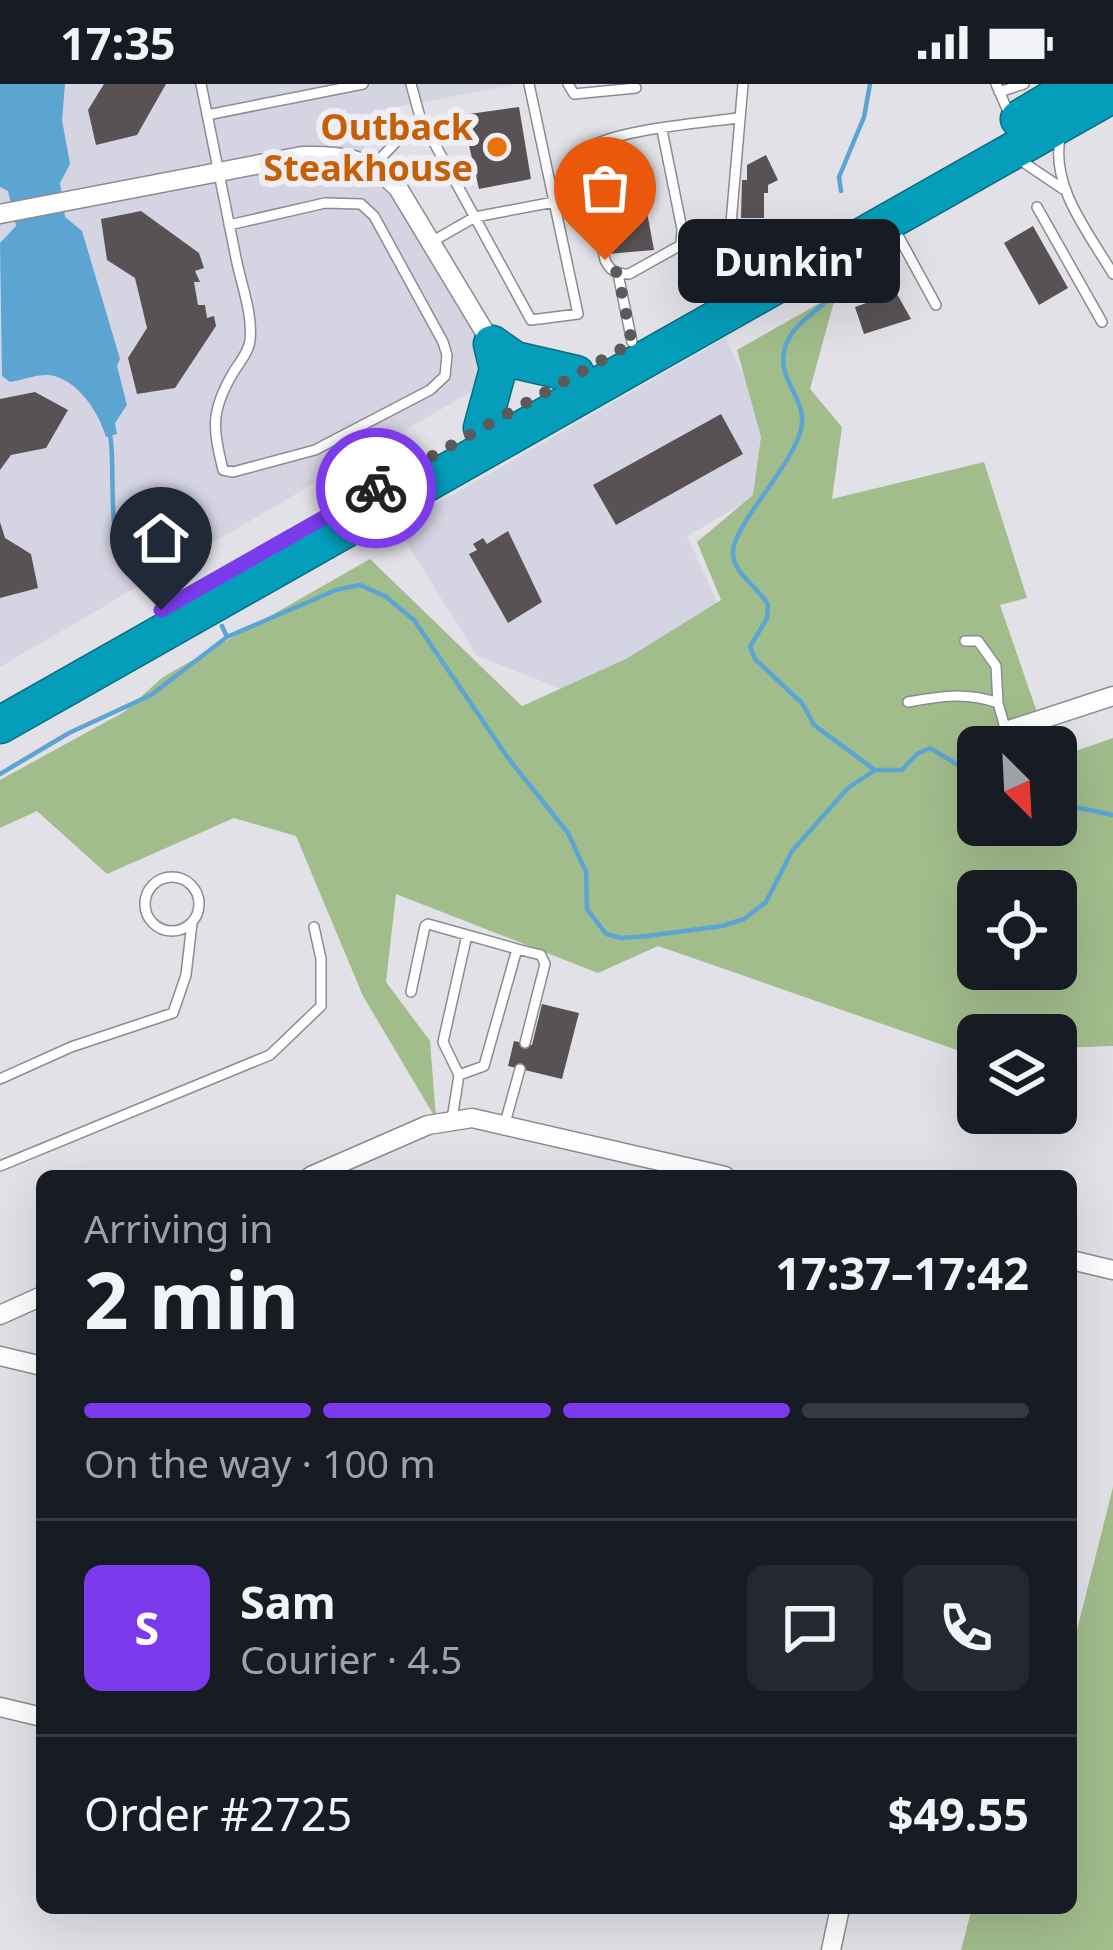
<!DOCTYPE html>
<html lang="en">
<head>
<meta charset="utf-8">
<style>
	body { margin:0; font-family:"Noto Sans",sans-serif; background:#242831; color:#f1f3f6; height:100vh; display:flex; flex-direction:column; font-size:45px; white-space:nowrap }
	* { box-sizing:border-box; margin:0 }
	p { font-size:39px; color:#9ea1a6 }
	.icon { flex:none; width:66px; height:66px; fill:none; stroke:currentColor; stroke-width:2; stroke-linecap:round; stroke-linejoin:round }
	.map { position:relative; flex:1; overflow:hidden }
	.details { position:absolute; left:36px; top:1086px; width:1041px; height:744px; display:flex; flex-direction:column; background:#171b24; border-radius:18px; box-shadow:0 12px 48px #0002 }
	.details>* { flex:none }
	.needle { width:78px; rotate:156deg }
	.tools { position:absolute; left:957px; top:642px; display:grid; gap:24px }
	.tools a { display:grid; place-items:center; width:120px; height:120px; border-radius:18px; background:#171b24; box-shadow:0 12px 48px #0002; font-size:60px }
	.pin { position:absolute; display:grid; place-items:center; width:102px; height:102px; color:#fff; margin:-123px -51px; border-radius:50% 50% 50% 0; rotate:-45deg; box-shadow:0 0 12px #0007 }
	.pin .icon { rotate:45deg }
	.courier { position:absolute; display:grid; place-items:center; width:120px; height:120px; margin:-60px; border:9px solid #7c3aed; border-radius:50%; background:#fff; color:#222; box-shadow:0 3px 15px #0007 }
	.bubble { position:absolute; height:84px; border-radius:18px; background:#171b24; box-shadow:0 12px 48px #0002; font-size:39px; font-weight:700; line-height:84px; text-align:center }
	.overview em { font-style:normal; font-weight:700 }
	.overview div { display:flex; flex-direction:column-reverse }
	.overview { display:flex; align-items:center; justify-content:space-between; height:204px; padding:0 48px }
	h1 { font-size:78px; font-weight:700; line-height:90px }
	.bar { display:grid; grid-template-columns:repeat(4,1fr); gap:18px 12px; align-content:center; height:144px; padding:0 48px }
	.bar i { height:15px; border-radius:9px; background:#363941 }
	.bar .on { background:#7c3aed }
	.bar p { grid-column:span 4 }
	.line { display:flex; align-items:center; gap:30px; padding:0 48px; border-top:3px solid #363941 }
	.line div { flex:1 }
	.round { display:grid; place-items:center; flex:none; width:126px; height:126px; border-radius:18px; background:#242831 }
	.status { display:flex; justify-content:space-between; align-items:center; height:84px; padding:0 60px; background:#171b24; direction:ltr }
	.status svg { height:33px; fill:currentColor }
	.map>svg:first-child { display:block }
</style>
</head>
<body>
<div class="status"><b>17:35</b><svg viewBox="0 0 49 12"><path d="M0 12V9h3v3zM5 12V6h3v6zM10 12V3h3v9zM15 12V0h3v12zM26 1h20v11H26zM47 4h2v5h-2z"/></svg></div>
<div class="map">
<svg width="1113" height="1866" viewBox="0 0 1113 1866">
	<rect width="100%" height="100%" fill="#e1e1e7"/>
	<path fill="#d5d4e2" d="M0,0H516L397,23L349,82L382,88L492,260L474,306L0,583Z
		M725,254L771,346L760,410L687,452L723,530L575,610L477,572L397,443Z"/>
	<path fill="#a2bd8c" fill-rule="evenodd" d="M836,210L810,305L842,343L832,415L984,378L1027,514L1000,521L1049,663H978V741H1056V674L1113,654V962L1056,964V951H978V966H957L658,862L598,889L396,810L386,898L430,957L436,1035L363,912L296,752L234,734L107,790L37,727L0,744V696L124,628L163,593L370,475L522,622L626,575L721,516L697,458L753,411L761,353L737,266ZM978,807H1056V885H978Z
		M1113,1403V1866H961L972,1824H1071V1570Z"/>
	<path fill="#5ca5d3" d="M0,0H65L62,36L70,80L60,99L65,133L82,147L120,275L117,282L127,321L115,339L117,350L106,353C99,329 78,295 49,291C38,290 22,296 10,298L2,292L0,159L16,142L8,107L0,103Z"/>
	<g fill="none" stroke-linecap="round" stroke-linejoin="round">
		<path stroke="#5ca5d3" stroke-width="4.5" d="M841,107L839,93L864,33L870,0
			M837,201C827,225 799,233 788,256C770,294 809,312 801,345C794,379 734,441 733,467C732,490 759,503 768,521L767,534L750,563L755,575L802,619L814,641L875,686
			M110,351C116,380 106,457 126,475C138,486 167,481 182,480L187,484
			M222,542L227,553
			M0,690L69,649L151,611L227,553L336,506L360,501L385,512L414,536L508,674L568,749L586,788L587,825L606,850L621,854L647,852L722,842L744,835L766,818L792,767L848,704L875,686H902L917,670L930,664L978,693
			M1056,719L1113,731"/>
	</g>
	<path fill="#585254" d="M104,0H166L137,51L96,61L88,26Z
		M519,23L531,95L479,105L462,31Z
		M766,71L778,96L768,101V109H764V134H741L742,96H747V81Z
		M646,123L654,166L607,170L603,147L621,143L618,128Z
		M141,127L199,169L204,184L195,187L200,198H194L198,221H205L207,234L214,232L216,242L175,304L137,310L128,274L147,244L135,194L107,176L101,135Z
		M1033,142L1068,204L1039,221L1004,159Z
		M897,210L911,235L864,250L855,223L872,217L870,213L878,211L880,215Z
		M35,308L68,326L46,364L11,371L0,386V315Z
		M721,330L743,370L616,441L593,401Z
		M0,438L5,454L31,470L38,504L0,514Z
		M508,447L542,518L508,539L469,470L477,466L473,460L483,454L487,460Z
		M542,920L579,929L562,995L508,982L514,957L532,961Z"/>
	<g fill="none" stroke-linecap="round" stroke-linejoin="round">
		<defs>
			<path id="lane" d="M201,0C213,58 224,116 236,174C241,200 253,230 250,256C249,268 239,279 233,289C210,328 213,344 223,386L233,388L315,366L430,306L445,292L447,271L443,258L374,132L361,120L325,119L229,141
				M411,0L420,33
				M568,0L574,10L636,4
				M743,0L729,162L744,195
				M996,0L1011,34
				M999,8L1024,0
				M207,31L363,0
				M662,46L682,145L681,161L629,190C616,190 610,187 605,176L584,67C608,46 701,39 737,34
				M1060,54C1051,104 1089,149 1113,190
				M1017,74L1063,105
				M373,82L420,33L531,236L578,230L529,0
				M1037,123L1102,238
				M895,146L936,221
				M433,157L475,133L554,118
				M681,161L732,170
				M618,190L632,258
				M965,557H978L996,582L998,619
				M908,618C940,612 967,608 998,619L1006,647
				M145 820a27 27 0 1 1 54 0a27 27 0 1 1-54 0Z
				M517,865L541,871L545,880L525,959
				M411,908L425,842L428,840L517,865L484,982L459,991
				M0,995L71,963L173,929L186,891L192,839
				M452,1035L459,991L443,958L467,851
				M505,1039L520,985
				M0,1082L270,971L321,922V875L314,843"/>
			<path id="street" d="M0,130L302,72C343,71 369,74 398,104L492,260
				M1006,647L1113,612
				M311,1092L428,1041L472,1034L725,1092
				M1071,1176L1113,1186
				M0,1231L42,1212
				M0,1272L42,1282
				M0,1623L42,1633
				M831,1866L840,1824"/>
			<path id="highway" d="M1019,35L1077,0
				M492,260L515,276L576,290
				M482,344L498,285L492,260
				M0,641L1113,10"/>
		</defs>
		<use href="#lane" stroke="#8b8b91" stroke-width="12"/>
		<use href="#street" stroke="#8b8b91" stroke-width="21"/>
		<use href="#highway" stroke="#096d80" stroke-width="39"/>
		<use href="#lane" stroke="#fff" stroke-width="9"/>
		<use href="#street" stroke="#fff" stroke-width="18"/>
		<use href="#highway" stroke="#049ebb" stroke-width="36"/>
	</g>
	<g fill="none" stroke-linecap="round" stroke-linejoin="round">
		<path stroke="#5a5a5d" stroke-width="12" stroke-dasharray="0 21.6" d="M376,404L632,259L618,190L605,176"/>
		<path stroke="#7c3aed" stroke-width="15" d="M161,526L376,404"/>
	</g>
	<circle fill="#e8710a" stroke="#eeeef4" stroke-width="4.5" cx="497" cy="63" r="12"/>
	<g text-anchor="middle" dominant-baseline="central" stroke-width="12" stroke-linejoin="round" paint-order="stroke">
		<g font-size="36" font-weight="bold" fill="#c56008" stroke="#eeeef4" text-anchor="end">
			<text x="473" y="42">Outback<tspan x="473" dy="41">Steakhouse</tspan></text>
		</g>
	</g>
</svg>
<div class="tools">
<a><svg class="needle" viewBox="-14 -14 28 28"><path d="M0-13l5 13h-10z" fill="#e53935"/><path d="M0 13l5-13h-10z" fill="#9ea1a6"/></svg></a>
<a><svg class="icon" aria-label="locate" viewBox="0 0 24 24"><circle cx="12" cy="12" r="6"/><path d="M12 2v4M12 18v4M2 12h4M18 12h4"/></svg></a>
<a><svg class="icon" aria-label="layers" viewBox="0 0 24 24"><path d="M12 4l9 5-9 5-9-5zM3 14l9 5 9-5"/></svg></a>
</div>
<div class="pin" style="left:605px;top:176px;background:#ea580c"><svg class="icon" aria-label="bag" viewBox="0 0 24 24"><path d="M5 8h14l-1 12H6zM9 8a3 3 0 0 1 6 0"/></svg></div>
<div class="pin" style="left:161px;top:526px;background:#1f2937"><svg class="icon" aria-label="home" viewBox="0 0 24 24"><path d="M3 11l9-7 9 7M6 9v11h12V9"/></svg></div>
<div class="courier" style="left:376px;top:404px"><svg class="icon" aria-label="bike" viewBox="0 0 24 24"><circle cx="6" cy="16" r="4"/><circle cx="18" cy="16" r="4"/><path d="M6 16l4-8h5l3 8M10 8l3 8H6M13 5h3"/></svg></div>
<div class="bubble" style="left:678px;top:135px;width:222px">Dunkin'</div>
<section class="details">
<div class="overview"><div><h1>2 min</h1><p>Arriving in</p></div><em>17:37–17:42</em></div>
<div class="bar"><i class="on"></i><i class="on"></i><i class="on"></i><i></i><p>On the way · 100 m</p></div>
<div class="line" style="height:216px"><b class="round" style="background:#7c3aed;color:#fff">S</b><div><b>Sam</b><p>Courier · 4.5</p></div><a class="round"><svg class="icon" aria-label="chat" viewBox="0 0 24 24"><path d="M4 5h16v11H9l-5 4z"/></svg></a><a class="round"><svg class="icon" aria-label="phone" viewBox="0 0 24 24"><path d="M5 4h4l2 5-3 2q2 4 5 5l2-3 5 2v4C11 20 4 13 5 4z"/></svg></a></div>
<div class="line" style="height:156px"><div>Order #2725</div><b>$49.55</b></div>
</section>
</div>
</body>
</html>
